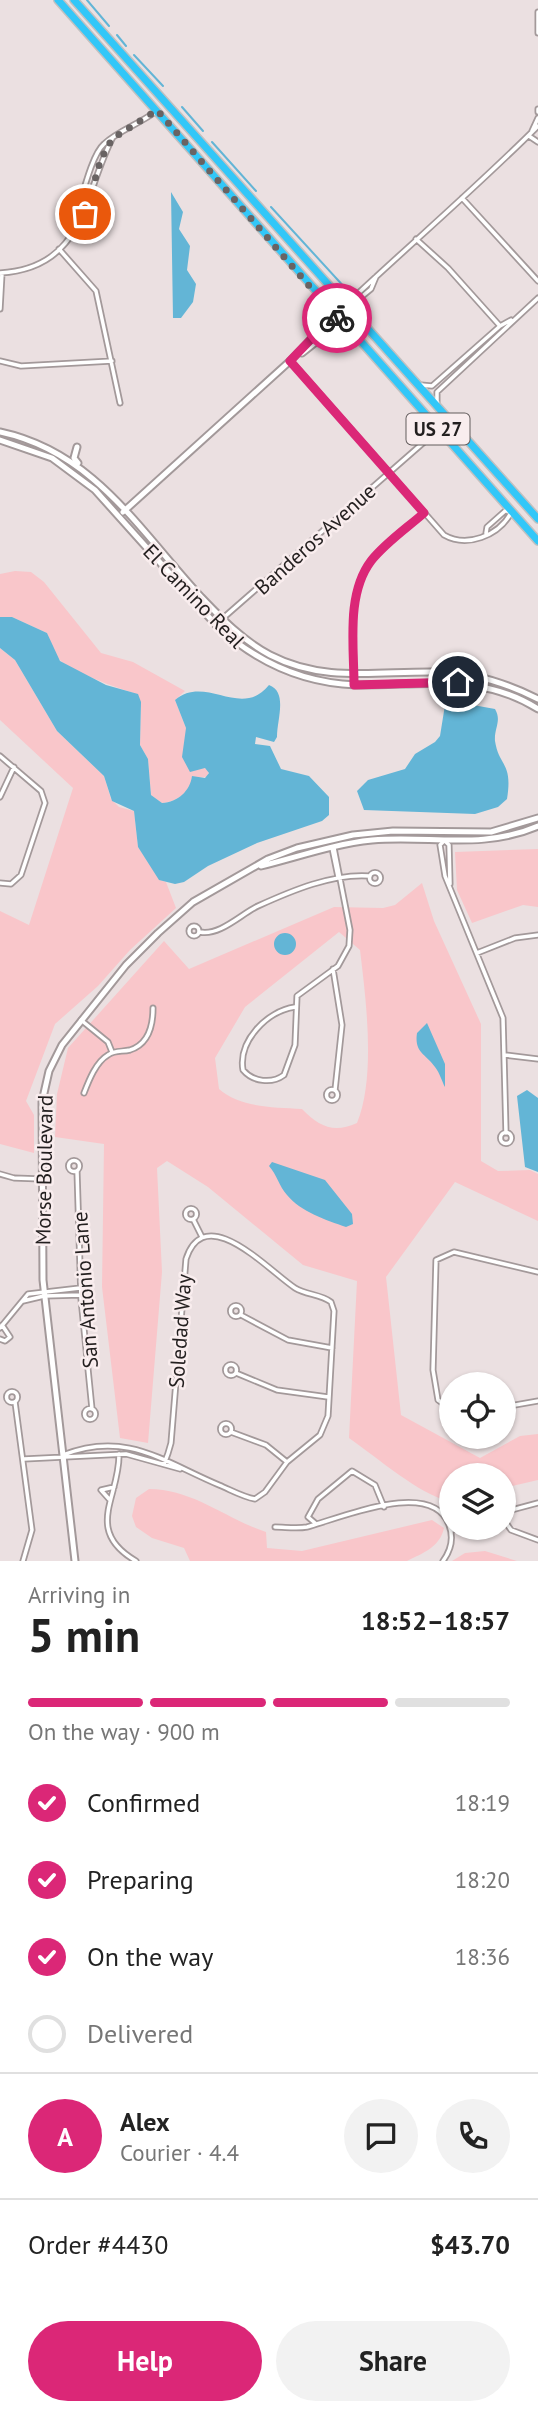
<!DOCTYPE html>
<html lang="en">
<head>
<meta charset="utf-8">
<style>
	body { margin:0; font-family:"PT Sans",sans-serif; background:#f2f2f2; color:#222; height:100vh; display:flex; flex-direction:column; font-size:26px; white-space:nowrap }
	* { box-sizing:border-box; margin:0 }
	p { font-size:23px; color:#767676 }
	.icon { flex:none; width:38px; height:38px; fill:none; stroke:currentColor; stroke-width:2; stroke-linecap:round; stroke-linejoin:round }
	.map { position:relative; height:1561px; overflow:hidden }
	.sheet { display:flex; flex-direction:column; background:#fff; flex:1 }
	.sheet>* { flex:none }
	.controls { position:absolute; left:439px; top:1372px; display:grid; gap:14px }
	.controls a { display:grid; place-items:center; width:77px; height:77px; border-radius:50%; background:#fff; box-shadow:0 2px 5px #0004; font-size:35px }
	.pin { position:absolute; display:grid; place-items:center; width:60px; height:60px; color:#fff; margin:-30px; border:4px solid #fff; border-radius:50%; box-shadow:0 2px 7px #0007 }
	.courier { position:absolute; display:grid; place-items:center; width:70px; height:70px; margin:-35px; border:5px solid #db2777; border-radius:50%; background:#fff; color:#222; box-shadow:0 2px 9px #0007 }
	.head em { font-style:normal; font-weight:700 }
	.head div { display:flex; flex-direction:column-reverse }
	.head { display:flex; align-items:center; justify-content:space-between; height:119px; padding:0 28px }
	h1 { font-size:46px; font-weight:700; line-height:52px }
	.bar { display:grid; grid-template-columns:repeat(4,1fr); gap:10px 7px; align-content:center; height:84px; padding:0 28px }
	.bar i { height:9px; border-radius:5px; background:#e0e0e0 }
	.bar .on { background:#db2777 }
	.bar p { grid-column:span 4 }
	.line { display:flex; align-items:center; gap:18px; padding:0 28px; border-top:2px solid #e0e0e0 }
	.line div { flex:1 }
	.round { display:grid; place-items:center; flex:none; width:74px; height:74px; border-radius:37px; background:#f2f2f2 }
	ol { padding:0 28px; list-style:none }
	li { display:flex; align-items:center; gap:21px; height:77px }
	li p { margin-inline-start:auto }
	li .icon { padding:7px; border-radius:50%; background:#db2777; color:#fff; stroke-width:4 }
	li:last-child { color:#767676 }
	li i { width:38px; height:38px; border:4px solid #e0e0e0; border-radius:50% }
	.button { display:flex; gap:14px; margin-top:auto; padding:14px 28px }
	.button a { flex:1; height:80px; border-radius:42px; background:#db2777; color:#fff; font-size:28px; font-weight:700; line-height:80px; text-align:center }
	.button a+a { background:#f2f2f2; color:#222 }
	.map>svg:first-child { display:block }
</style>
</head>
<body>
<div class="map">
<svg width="538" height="1561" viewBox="0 0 538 1561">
	<rect width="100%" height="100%" fill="#ebe0e1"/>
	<path fill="#f9c6ca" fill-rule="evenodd" d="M15,571L31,572L44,582L101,653L133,662L185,691L175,700L186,728L192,770L205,768L209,771L207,777L192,778C191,792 176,802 162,803L151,795L148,759L140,745L141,708L134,693C119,689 68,670 59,659C53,653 51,641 47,633L12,617H0V574Z
		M0,648L15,660L57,731L104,776L111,799L119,807L134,811L138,847L160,880L166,882L176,908L130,950L98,986L55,1024L26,1101L34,1115V1153L0,1144V911L29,925L73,788L0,720Z
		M538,849V907L523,905L472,923L457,890L455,852Z
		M422,883L434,921L481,1024V1161L498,1171L530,1170L538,1174V1221L455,1182L386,1277L401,1415L480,1458L520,1436L538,1434V1480L504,1488V1475H452L451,1502C418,1494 378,1458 349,1438L357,1281L303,1265L208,1187L167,1161L157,1168L162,1272L148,1443L120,1438L102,1287L104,1144L55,1137L57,1094L68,1048L164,941L189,969L334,907L383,908L395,905ZM339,932L360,950C366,1000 376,1077 357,1123C333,1134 319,1126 302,1109C273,1107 241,1108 219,1089L215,1058L245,1007Z
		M149,1489C193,1489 226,1519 266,1532L267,1548L302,1551L432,1520L444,1528C440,1547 423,1553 407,1561H190L184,1548L152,1538L136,1527L132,1516L136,1498Z
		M485,1551L517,1561H452L465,1553Z"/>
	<path fill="#63b5d6" d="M171,192L183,212L179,229L190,246L187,270L196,284L193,302L181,318H173Z
		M0,617H12L47,633L60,661L106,685L138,694L141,702L140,745L148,759L151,795L162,803C178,802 190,791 192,776L205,778L209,773L205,768L190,772L182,757L186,728L175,700C206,674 241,720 269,685C288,692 277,719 277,737L274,742L256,737L255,744L270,746L281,769L309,776L329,797V815L322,821L257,843L208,866L184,882L175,884L159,880L138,847L134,811L112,801L104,776L57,731L15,660L0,648Z
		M451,701L495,709C502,721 494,728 495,741C499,767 513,762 507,799L498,807L475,814L364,810L357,791L368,780L405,769L415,754L435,742L440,736L445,705Z
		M274 944a11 11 0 1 1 22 0a11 11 0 1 1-22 0Z
		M427,1023L445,1064V1087C442,1082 440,1073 435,1067C426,1054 414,1053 417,1033Z
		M527,1090L538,1098V1172L525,1167L517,1096Z
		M272,1162L325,1180L352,1214L353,1224L346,1227C326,1220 301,1212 287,1195C279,1186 277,1175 269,1166Z"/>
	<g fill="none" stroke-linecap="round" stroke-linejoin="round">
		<path stroke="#63b5d6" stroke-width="2" d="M87,0L109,26
			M117,35L126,46
			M134,55L163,86
			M182,107L203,131
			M212,142L256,191
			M271,207L347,290"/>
		<defs>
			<path id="street" d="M538,12V33
				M538,109V112
				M532,131L538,118
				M529,136L538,142
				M462,198L538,281
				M69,236C79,214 89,157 104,144C118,131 139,124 155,112
				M416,239L448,268L500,326
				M59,249L96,291L120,403
				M0,273C85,268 83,196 112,139
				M349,307L371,289L376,277
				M349,308L352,299C414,241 478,186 538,126
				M0,309L2,273
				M0,361L21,366L112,361
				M291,361L444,535C467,548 498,536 511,513
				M421,385L432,386L500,326L511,320
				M437,403V392L538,298
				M486,533L487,527L505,511H509
				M222,619L439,429
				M354,674C354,638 347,592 371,561C385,543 407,528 424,513
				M0,756L41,791L45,803L21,875L11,884L0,883
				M0,797L14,767
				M444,841L440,845L445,876L503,1018L506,1133
				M445,841L449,845L450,884
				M332,848L338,877
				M369.5 878a5.5 5.5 0 1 1 11 0a5.5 5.5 0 1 1-11 0Z
				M189 931a5 5 0 1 1 10 0a5 5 0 1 1-10 0Z
				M200,932C220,936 241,914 258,906C291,891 333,873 370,876
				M477,953L515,938L538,935
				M333,969L342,1025L335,1090
				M295,1007C267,1011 238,1041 243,1070C253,1082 272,1084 284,1075L295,1045L297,996L338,966L349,946L350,930L334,848
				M81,1020L108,1042L112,1052
				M505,1055L538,1059
				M326.5 1095a5.5 5.5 0 1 1 11 0a5.5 5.5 0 1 1-11 0Z
				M84,1093C89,1080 96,1062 108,1055C115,1050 122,1052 130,1050C149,1044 153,1025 153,1008
				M500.5 1138a5.5 5.5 0 1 1 11 0a5.5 5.5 0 1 1-11 0Z
				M68.5 1166a5.5 5.5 0 1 1 11 0a5.5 5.5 0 1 1-11 0Z
				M77,1171L81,1299L92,1409
				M0,1174L14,1178L42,1179
				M185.5 1214a5.5 5.5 0 1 1 11 0a5.5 5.5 0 1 1-11 0Z
				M193,1219L202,1237
				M23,1301L44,1296L81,1295
				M230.5 1311a5.5 5.5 0 1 1 11 0a5.5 5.5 0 1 1-11 0Z
				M241,1315L288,1340L332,1348
				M0,1328L28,1294L80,1288
				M0,1339L5,1341L10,1337L2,1325
				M225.5 1370a5.5 5.5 0 1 1 11 0a5.5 5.5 0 1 1-11 0Z
				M236,1373L277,1390L328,1397
				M6.5 1397a5.5 5.5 0 1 1 11 0a5.5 5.5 0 1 1-11 0Z
				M15,1402L32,1530L23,1561
				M504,1407L538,1401
				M84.5 1414a5.5 5.5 0 1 1 11 0a5.5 5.5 0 1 1-11 0Z
				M452,1410L438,1400L433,1370L436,1260L454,1252L538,1272
				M220.5 1429a5.5 5.5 0 1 1 11 0a5.5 5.5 0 1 1-11 0Z
				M231,1432L266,1445L287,1462
				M119,1454C120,1497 83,1530 136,1561
				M63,1455C126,1430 164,1462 219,1485C231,1490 243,1497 255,1499L265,1492L287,1462L320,1435L328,1416L334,1311L331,1302C321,1294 306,1295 295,1288C269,1271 205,1200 186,1259L171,1443C169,1451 167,1457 164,1464
				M24,1459L126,1454L180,1469
				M109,1499L101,1490L114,1487
				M504,1512L538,1503
				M504,1520L511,1530L538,1540
				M315,1523L308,1517L318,1499L352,1471L375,1485L384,1507
				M275,1527C285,1527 297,1529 307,1527C341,1518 432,1478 449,1525C454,1538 451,1550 443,1561
				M451,1530L466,1528"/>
			<path id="secondary" d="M302,353L336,326L338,317
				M0,432C94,452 139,530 201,597C222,619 242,640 270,655C324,683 378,671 436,672C473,672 506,683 538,699
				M0,440L52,458L95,490L216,625C256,662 301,683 356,685C420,686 480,672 538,709
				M77,447L74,458L78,463
				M123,512L290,361L316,334L349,308
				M261,866C298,857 333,844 372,840C429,835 483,850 538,826
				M75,1561L43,1280L42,1102L49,1071L62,1045L126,965L158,933L193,902L268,859L297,848L353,835L393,831L491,832L538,818"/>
			<path id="highway" d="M58,0L538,541
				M74,0L538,519"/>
		</defs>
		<use href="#street" stroke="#a3999a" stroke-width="7"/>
		<use href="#secondary" stroke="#a3999a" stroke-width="9"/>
		<use href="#highway" stroke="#c1c0c0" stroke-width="10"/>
		<use href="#street" stroke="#fff" stroke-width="3.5"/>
		<use href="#secondary" stroke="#fff" stroke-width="5"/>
		<use href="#highway" stroke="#32c7f8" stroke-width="7"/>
	</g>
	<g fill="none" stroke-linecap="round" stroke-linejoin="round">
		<path stroke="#696363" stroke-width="7" stroke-dasharray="0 12.6" d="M85,214L101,159L112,139L157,110L337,318"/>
		<path stroke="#db2777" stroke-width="9" d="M337,318L316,334L290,361L424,513C407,528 385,543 371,561C346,594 354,646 354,685L458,682"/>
	</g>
	<g text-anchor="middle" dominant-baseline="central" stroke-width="5" stroke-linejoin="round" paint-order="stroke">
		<rect fill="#f9edee" stroke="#635d5d" stroke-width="2" x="406.5" y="413.5" width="63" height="31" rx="5"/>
		<g font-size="19" font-weight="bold" fill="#231f1f">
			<text x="438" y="429">US 27</text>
		</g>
		<g font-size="21" fill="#231f1f" stroke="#f9edee">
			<text transform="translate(315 539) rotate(-42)">Banderos Avenue</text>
			<text transform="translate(194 596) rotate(46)">El Camino Real</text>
			<text transform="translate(44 1170) rotate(-89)">Morse Boulevard</text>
			<text transform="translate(85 1290) rotate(-94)">San Antonio Lane</text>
			<text transform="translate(180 1331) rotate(-86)">Soledad Way</text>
		</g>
	</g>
</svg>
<div class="controls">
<a><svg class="icon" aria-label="locate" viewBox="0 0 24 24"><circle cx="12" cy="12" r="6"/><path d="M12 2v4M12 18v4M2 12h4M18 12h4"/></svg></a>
<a><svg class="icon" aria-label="layers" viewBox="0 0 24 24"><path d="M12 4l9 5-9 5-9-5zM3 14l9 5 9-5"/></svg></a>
</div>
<div class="pin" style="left:85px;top:214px;background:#ea580c"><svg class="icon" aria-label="bag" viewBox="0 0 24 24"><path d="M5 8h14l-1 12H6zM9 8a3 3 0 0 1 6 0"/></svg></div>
<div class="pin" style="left:458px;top:682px;background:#1f2937"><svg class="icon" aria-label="home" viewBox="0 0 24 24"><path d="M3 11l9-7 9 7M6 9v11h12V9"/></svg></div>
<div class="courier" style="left:337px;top:318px"><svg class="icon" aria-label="bike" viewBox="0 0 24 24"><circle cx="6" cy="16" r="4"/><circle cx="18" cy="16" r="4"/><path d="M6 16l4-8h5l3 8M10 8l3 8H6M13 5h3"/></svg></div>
</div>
<section class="sheet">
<div class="head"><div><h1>5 min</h1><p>Arriving in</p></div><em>18:52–18:57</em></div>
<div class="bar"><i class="on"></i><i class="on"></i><i class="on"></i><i></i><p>On the way · 900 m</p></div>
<ol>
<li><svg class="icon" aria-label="check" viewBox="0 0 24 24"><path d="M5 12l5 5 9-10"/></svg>Confirmed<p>18:19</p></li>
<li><svg class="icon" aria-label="check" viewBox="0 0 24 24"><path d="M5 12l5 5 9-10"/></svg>Preparing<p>18:20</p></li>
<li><svg class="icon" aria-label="check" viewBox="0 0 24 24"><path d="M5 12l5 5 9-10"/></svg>On the way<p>18:36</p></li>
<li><i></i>Delivered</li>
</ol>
<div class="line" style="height:126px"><b class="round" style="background:#db2777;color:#fff">A</b><div><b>Alex</b><p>Courier · 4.4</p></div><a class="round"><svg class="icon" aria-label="chat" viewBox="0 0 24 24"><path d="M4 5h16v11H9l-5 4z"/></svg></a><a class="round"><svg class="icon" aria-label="phone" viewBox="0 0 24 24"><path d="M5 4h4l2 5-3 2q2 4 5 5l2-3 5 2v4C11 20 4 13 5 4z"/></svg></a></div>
<div class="line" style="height:91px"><div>Order #4430</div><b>$43.70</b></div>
<div class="button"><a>Help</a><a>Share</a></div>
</section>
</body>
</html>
